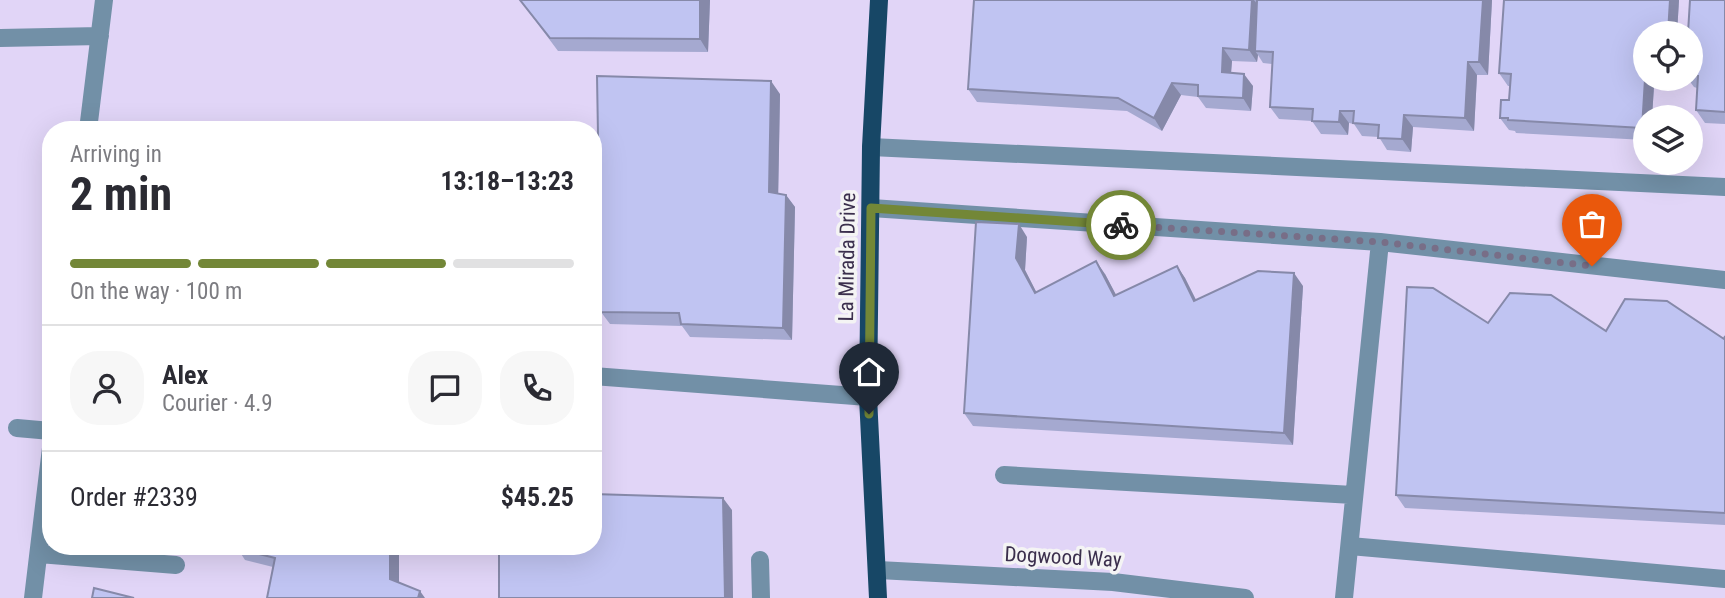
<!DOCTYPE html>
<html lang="en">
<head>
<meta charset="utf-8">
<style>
	body { margin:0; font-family:"Roboto Condensed",sans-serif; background:#f7f7f7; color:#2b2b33; height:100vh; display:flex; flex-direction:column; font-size:26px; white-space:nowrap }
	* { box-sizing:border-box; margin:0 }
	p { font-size:23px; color:#7c7c81 }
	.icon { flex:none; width:38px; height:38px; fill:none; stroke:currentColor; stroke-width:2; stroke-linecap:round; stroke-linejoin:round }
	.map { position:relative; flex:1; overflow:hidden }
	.sheet { position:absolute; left:42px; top:121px; width:560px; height:434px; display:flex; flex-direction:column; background:#fff; border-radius:28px; box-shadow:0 7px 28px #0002 }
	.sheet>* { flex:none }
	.tools { position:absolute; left:1633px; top:21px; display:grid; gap:14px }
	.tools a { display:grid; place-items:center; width:70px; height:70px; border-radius:50%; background:#fff; box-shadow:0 7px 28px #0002; font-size:35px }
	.pin { position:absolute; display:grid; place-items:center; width:60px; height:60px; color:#fff; margin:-72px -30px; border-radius:50% 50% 50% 0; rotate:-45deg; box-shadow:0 0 7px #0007 }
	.pin .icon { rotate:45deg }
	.courier { position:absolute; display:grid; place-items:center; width:70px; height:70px; margin:-35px; border:5px solid #738737; border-radius:50%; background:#fff; color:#222; box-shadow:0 2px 9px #0007 }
	.summary em { font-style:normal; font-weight:700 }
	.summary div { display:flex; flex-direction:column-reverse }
	.summary { display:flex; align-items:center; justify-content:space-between; height:119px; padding:0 28px }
	h1 { font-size:46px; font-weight:700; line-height:52px }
	.bar { display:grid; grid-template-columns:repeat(4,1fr); gap:10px 7px; align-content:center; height:84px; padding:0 28px }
	.bar i { height:9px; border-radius:5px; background:#e1e1e2 }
	.bar .active { background:#738737 }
	.bar p { grid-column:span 4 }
	.line { display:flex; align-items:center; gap:18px; padding:0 28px; border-top:2px solid #e1e1e2 }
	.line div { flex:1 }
	.round { display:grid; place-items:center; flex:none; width:74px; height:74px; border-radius:28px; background:#f7f7f7 }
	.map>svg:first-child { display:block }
</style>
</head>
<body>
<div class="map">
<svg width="1725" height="598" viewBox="0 0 1725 598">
	<rect width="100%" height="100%" fill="#eae4f4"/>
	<path fill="#e1d5f7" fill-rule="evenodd" d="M0,0H1725V598H0ZM1645,33H1690V79H1645ZM1645,117H1690V163H1645ZM51,130H593V546H51Z"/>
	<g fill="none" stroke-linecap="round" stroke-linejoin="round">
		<path stroke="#7290a7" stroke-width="18" d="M0,38L100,36
			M88,130L104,0
			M871,147L1725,187
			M871,208L1380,242
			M593,376L868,397
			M17,428L51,431
			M1004,475L1353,495
			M1350,546L1725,579
			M39,554L176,565
			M760,560L761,598
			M878,570L1113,582L1245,598
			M33,598L51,448
			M1344,598L1380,242L1725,280"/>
		<path stroke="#174766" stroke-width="18" d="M878,598L868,397L871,147L879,0"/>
	</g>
	<path fill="#a5a9d0" d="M520,0H710L708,52L558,51Z
		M974,0H1492L1488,75H1477L1474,131L1413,127L1411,152L1387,150L1379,137L1362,136L1354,124L1349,123L1348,135L1321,134L1312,121L1279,119L1270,107L1273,64L1263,63L1258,55L1257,62L1232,61L1231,73L1253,86L1251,111L1206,108L1198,97L1181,95L1162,131L1127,111L977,102L968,89Z
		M1504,0H1679L1677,33H1645V79H1675L1674,87L1654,86L1652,117H1645V140L1516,133L1515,131L1509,130L1500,118L1509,100L1510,86H1508L1499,73Z
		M1725,0V124L1705,123L1696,110L1697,88L1694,87L1688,79H1690V33Z
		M780,94L778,194L786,195L795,207L792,340L690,337L682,326L610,324L601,312Z
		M1027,237L1025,270L1036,292L1105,274L1116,295L1177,266L1185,278L1196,300L1303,286L1293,445L973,426L964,413Z
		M1488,323L1724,339L1725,336V525L1405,508L1396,495Z
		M236,546H399V583L273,567L245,560Z"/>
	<path fill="#8689a9" d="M700,0H710L708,52L700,39Z
		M1252,0H1254L1261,9L1255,51L1258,55L1257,62L1249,50Z
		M1483,0H1492L1488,75L1479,62Z
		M1670,0H1679L1677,33H1668Z
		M1223,48L1232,61L1230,85L1222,72Z
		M1468,62L1477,75L1474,131L1465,118Z
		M1244,74L1253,86L1251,111L1243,98Z
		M1645,79H1649L1654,86L1652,117H1645V132L1642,128Z
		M1668,79H1675L1674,87Z
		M771,81L780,94L778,205L769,192Z
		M1172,83L1181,95L1162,131L1154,118Z
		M1340,111L1349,123L1348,135L1339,122Z
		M1404,115L1413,127L1411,152L1402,139Z
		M786,195L795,207L792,340L783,328Z
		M1019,224L1027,237L1025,270L1043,305L1035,293L1016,258Z
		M1096,261L1105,274L1123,308L1114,296Z
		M1177,266L1185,278L1203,314L1194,301Z
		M1294,273L1303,286L1293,445L1284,433Z
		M723,498L732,510L733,598H725Z
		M390,546H399V592L390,579Z
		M420,591L425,598H418Z"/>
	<path fill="#c0c4f2" stroke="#8689a9" stroke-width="2" d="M520,0H700V39L550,38Z
		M974,0H1252L1249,50L1223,48L1222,72L1244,74L1243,98L1198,96V85L1172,83L1154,118L1118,98L968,89Z
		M1257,0H1483L1479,62H1468L1465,118L1404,115L1402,139L1378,138L1379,125L1353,123L1354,111H1340L1339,122L1312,121L1313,109L1270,107L1273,52L1255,51Z
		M1504,0H1670L1668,33H1645V79L1642,128L1508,120V118H1500L1501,100H1509L1511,74L1499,73Z
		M1690,0H1725V112L1696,110L1698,76L1690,75V33H1688Z
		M597,76L771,81L769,192L786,195L783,328L681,324L679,313L601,312Z
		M976,222L1019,224L1016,258L1035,293L1096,261L1114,296L1177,266L1194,301L1258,271L1294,273L1284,433L964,413Z
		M1407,287L1433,288L1488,323L1510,293L1551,295L1606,331L1625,299L1667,301L1724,339L1725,336V513L1396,495Z
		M593,494L723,498L725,598H499V546H593Z
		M236,546H390V579L420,591L418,598H267L275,558L236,548Z
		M94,588L134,598H92Z"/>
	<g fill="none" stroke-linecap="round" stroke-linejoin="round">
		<path stroke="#786e87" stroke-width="7" stroke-dasharray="0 12.6" d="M1121,225L1380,242L1592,266"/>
		<path stroke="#738737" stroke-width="9" d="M869,414L871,208L1121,225"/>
	</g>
	<g text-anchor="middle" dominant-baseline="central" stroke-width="7" stroke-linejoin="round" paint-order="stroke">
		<g font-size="21" fill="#3b2f4d" stroke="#f4f4f4">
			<text transform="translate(847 257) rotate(-89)">La Mirada Drive</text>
			<text transform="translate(1063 557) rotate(3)">Dogwood Way</text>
		</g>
	</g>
</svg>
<div class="tools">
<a><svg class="icon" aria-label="locate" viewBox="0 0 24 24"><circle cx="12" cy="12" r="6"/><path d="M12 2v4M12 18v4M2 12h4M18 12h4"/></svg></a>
<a><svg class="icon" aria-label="layers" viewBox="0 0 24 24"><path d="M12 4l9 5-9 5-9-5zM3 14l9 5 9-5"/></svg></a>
</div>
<div class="pin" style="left:1592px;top:266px;background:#ea580c"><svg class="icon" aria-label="bag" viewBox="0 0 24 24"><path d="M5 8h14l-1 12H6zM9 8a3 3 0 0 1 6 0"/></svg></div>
<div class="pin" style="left:869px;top:414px;background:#1f2937"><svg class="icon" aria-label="home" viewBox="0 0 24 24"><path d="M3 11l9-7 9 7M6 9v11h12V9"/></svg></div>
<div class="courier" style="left:1121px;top:225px"><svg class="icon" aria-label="bike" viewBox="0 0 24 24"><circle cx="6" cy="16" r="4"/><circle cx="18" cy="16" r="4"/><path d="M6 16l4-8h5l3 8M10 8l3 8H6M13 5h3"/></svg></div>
<section class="sheet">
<div class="summary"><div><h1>2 min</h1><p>Arriving in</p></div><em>13:18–13:23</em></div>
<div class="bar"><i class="active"></i><i class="active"></i><i class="active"></i><i></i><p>On the way · 100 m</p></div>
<div class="line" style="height:126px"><a class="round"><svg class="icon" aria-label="person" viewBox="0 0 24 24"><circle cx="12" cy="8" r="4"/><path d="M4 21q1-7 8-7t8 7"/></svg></a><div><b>Alex</b><p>Courier · 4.9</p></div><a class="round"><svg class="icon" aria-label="chat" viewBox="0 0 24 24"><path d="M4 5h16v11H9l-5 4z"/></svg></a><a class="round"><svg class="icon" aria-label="phone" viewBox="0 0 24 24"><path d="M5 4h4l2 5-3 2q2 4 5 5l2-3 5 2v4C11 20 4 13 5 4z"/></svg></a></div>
<div class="line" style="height:91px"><div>Order #2339</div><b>$45.25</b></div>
</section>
</div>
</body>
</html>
